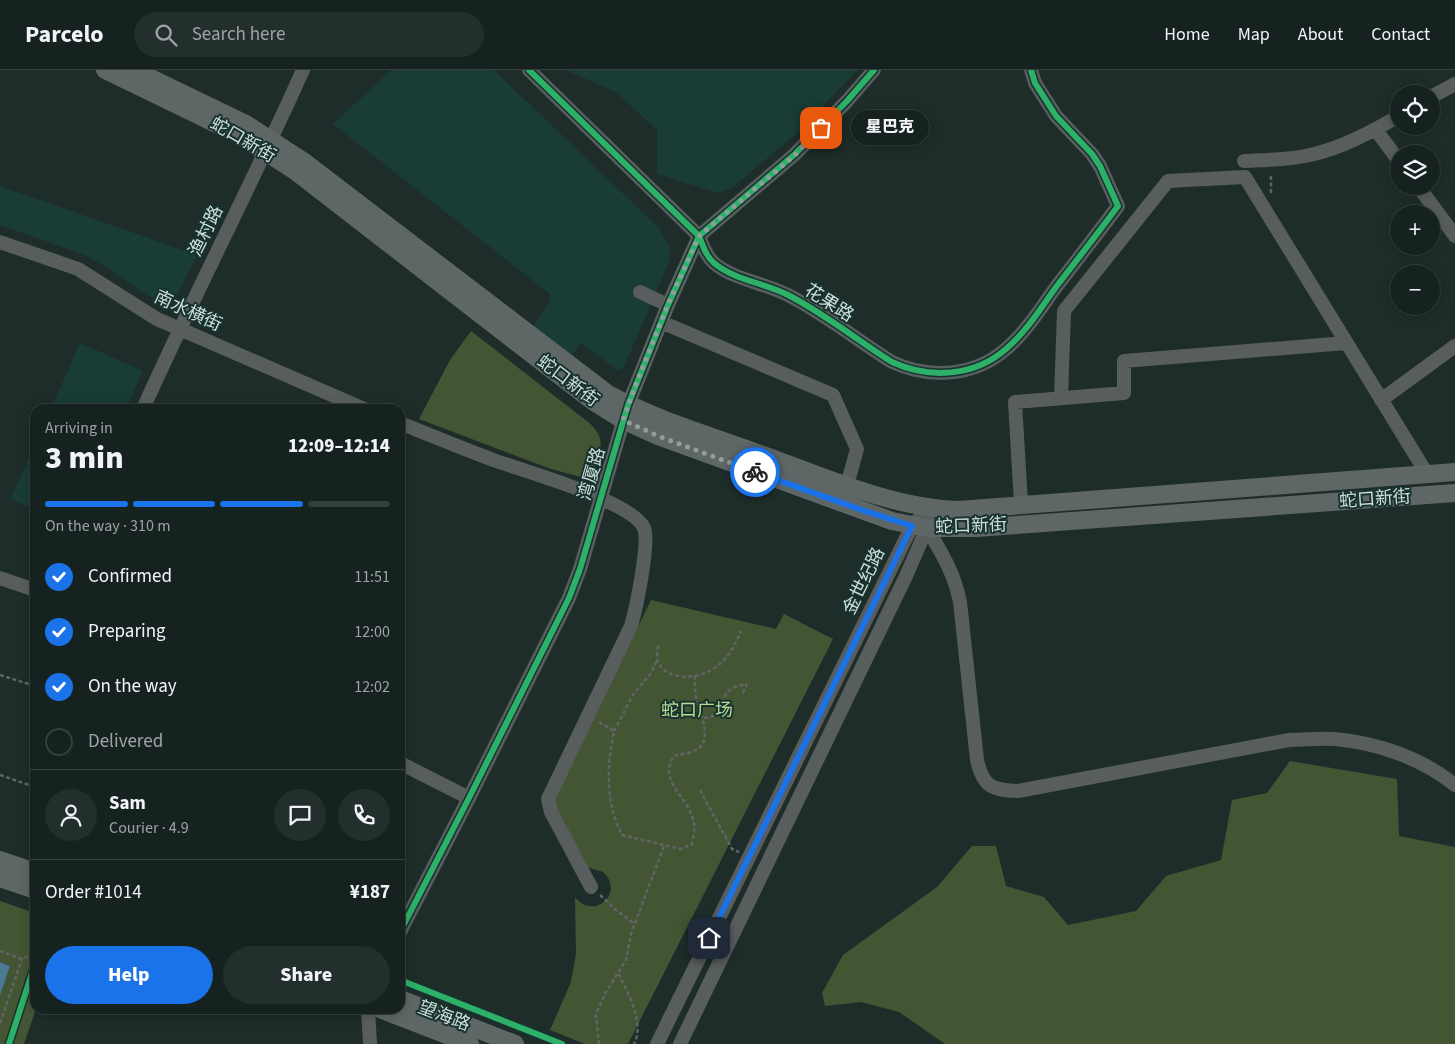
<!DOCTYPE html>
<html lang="en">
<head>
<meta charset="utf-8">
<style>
	body { margin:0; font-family:"Source Sans 3","Noto Sans SC",sans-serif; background:#232f2d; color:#f1f3f6; height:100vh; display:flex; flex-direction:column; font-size:19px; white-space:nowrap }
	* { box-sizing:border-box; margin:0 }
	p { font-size:16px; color:#9ea4a5 }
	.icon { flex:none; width:28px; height:28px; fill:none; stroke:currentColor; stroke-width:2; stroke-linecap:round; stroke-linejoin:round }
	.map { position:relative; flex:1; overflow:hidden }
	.side { position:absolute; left:30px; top:334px; width:375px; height:610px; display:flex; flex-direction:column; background:#162220; border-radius:15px; box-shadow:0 2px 12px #0003,0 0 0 1px #353f3e }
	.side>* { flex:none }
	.fabs { position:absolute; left:1390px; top:15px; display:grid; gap:10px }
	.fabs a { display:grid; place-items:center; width:50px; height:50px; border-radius:50%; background:#162220; box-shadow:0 2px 12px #0003,0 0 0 1px #353f3e; font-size:25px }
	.pin { position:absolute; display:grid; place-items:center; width:42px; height:42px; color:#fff; margin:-21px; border-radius:10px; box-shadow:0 2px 8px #0006 }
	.courier { position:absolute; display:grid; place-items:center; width:50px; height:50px; margin:-25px; border:4px solid #1a73e8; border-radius:50%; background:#fff; color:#222; box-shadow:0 1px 6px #0007 }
	.bubble { position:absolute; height:35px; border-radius:18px; background:#162220; box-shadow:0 2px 12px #0003,0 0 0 1px #353f3e; font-size:16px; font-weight:800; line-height:35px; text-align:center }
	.summary em { font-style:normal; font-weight:800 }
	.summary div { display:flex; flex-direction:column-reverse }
	.summary { display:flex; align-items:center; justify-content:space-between; height:85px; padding:0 15px }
	h1 { font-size:32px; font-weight:800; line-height:38px }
	.bar { display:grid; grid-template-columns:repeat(4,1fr); gap:8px 5px; align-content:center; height:60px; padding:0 15px }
	.bar i { height:6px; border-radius:4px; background:#353f3e }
	.bar .on { background:#1a73e8 }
	.bar p { grid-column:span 4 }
	.line { display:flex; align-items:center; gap:12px; padding:0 15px; border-top:1px solid #353f3e }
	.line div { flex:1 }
	.round { display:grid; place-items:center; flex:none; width:52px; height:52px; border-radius:26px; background:#232f2d }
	ol { padding:0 15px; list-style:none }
	li { display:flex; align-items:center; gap:15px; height:55px }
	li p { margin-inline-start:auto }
	li .icon { padding:5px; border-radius:50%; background:#1a73e8; color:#fff; stroke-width:4 }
	li:last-child { color:#9ea4a5 }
	li i { width:28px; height:28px; border:2px solid #353f3e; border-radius:50% }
	.primary-button { display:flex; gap:10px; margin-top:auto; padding:10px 15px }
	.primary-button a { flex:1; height:58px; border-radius:30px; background:#1a73e8; color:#fff; font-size:20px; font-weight:800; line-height:58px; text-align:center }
	.primary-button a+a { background:#232f2d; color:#f1f3f6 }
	header { display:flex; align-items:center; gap:30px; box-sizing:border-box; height:70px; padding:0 25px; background:#162220; border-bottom:1px solid #353f3e }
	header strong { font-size:24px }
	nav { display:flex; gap:28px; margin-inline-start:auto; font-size:18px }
	.search { width:350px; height:45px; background:#232f2d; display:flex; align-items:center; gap:12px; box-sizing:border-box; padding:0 18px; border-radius:28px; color:#9ea4a5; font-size:19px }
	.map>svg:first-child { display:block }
</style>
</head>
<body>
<header>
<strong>Parcelo</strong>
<div class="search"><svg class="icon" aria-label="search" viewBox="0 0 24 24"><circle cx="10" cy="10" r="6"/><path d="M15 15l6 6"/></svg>Search here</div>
<nav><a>Home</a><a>Map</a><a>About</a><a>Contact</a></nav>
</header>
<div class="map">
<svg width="1455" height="974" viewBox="0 0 1455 974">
	<rect width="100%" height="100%" fill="#1e2d2a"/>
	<path fill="#193c36" d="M391,0H494L659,158L670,178L669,192L624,297L619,301L581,273L571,286L533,256L549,233L550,224L333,54Z
		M568,0H857L802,59L732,118L718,123L657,104V60L616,22L572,3Z
		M0,116L197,185L171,238L147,225L106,197L85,185L0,155Z
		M80,273L143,301L126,339H51Z
		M35,375V440L11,429Z"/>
	<path fill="#445534" d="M471,261L588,352C609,369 599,384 592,406L581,407L551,399L419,349L450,290Z
		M651,530L776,559L784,544L833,569L628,974H585L550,960L571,912L576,884L575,827C593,851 626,823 603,802L587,797L554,739V729Z
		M1290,691L1397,709L1399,766L1455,777V974H945L899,942L861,932L825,936L822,923L843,885L937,817L972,776H996L1006,816L1044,827L1068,855L1136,841L1166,806L1221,790L1232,730L1267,723Z
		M0,831L35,843L36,939L24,974H0V926L10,896L0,892Z"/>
	<path fill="#4a7992" d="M0,892L10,896L0,926Z"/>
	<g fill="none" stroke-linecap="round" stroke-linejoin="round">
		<path stroke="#5f6565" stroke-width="2.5" stroke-dasharray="4 2.5" stroke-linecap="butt" d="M1271,123V104
			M0,605L35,616
			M695,606C720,601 732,583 741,561
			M743,623L747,614
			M704,648C730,645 717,629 731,619C735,616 742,615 747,614
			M599,652L614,661C607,697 605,732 622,765L681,779L692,774C694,764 696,756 692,746C685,725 658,710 674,686C680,684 688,684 694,681C715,672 700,645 697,630C694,622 695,615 695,606C682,608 664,606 658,592C656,587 658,580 658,575
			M614,661L633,625L651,603L657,590
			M0,705L35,717
			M700,720L732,779L739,782
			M600,825L616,840L635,854
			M0,881L22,889L35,884
			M619,904C628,924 645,952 634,974
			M0,953L22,889
			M599,974L596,944L606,922L626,890L631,864L664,776"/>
		<path stroke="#585d5e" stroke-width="14" d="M529,0L699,166C703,176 706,186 714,193C734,210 765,213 788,225C825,244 857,270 892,292C929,309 974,307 1006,279C1026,262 1041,238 1056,217C1077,190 1098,163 1118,136L1100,96L1092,84L1056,46L1035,13L1031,0
			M1431,27L1455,14
			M1376,60L1399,91
			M1244,91C1266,90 1289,90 1310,85C1342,78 1371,62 1399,46
			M1418,116L1455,166
			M0,172L78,199L157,249L364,339
			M640,222L668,235
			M661,252L833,325L857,379L847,415
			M1061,328L1064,241L1168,111L1245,107L1427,404
			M1381,330L1455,276
			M143,339C194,225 252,114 303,0
			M400,353C432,366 464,379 496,391C525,401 633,432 644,458C650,472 636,539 631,556L548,729L551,742L591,817
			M1021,434L1015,332L1124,323V291L1346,273
			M927,458C942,484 954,502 960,532L977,690C983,717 992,720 1018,721L1289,670C1304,670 1320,668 1335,669C1378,673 1421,688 1455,715
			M0,508L35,520
			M400,693L469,728
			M400,862L469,728L569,528L580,499L628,335L668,235L699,166L794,85L847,31L874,0
			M368,939L370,974
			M657,974L912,456L929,438
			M680,974L906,506L927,458L928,451"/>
		<path stroke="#5f6766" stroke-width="18" d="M105,0L239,65L295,101L591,330L623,350L658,366L892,451L927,458H976L1455,423
			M134,0L246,54L303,91L608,324C656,350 709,365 760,384C823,406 891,438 958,440L1455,402
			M0,790L35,802
			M0,808L35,820
			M400,929L515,974
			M380,939L470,974"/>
		<defs>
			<path id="cycleway" d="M529,0L699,166C703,176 706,186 714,193C734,210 765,213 788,225C825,244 857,270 892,292C929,309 974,307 1006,279C1026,262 1041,238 1056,217C1077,190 1098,163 1118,136L1100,96L1092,84L1056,46L1035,13L1031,0
				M400,862L469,728L569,528L580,499L628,335L668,235L699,166L794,85L847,31L874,0
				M400,908L405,912L562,974
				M9,974L35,894"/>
		</defs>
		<use href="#cycleway" stroke="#18332e" stroke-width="9"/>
		<use href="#cycleway" stroke="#2db169" stroke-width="6"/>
	</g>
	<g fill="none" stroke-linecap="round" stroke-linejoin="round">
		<path stroke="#909f9c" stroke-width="5" stroke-dasharray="0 9" d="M755,402L658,366L623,350L636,314L668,234L699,166L794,86L821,58"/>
		<path stroke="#1a73e8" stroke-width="6" d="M709,868L912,456L862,440L755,402"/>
	</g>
	<g text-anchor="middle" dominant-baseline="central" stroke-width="4" stroke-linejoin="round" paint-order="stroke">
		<g font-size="18" fill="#cdddda" stroke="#18332e">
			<text transform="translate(243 70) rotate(30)">蛇口新街</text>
			<text transform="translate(206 161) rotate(-64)">渔村路</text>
			<text transform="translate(829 233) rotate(32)">花果路</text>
			<text transform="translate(188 241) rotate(25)">南水横街</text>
			<text transform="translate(568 311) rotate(37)">蛇口新街</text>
			<text transform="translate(592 404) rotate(-74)">湾厦路</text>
			<text transform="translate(1375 429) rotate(-4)">蛇口新街</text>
			<text transform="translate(971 456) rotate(-2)">蛇口新街</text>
			<text transform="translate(864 511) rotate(-64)">金世纪路</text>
			<text transform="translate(444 946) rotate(21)">望海路</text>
		</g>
		<g font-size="18" fill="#b9db95" stroke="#18332e">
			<text x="697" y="640">蛇口广场</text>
		</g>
	</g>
</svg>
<div class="fabs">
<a><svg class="icon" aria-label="locate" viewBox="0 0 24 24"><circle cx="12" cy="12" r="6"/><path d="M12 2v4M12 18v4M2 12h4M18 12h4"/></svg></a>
<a><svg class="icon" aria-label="layers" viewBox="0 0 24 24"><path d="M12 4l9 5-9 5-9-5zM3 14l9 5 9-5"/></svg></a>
<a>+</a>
<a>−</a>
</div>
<div class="pin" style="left:821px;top:58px;background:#ea580c"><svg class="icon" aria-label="bag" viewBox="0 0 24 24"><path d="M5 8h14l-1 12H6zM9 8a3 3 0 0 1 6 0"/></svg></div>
<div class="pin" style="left:709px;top:868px;background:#1f2937"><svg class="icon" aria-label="home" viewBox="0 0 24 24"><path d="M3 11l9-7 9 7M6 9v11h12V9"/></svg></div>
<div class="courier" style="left:755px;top:402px"><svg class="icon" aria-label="bike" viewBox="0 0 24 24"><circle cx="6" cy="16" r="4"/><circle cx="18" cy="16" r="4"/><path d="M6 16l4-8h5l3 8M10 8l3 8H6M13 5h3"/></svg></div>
<div class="bubble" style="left:851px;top:40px;width:78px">星巴克</div>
<section class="side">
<div class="summary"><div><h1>3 min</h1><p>Arriving in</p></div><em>12:09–12:14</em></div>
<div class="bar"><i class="on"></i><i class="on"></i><i class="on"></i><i></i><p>On the way · 310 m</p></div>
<ol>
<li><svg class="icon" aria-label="check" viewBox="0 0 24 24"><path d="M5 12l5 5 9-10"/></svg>Confirmed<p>11:51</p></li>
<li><svg class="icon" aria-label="check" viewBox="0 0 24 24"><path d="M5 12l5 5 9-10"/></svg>Preparing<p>12:00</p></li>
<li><svg class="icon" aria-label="check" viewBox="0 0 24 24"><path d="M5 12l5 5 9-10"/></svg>On the way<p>12:02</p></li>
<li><i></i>Delivered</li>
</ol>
<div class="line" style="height:90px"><a class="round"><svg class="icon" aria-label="person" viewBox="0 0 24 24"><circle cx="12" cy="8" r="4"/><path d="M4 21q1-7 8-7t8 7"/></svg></a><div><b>Sam</b><p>Courier · 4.9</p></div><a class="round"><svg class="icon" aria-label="chat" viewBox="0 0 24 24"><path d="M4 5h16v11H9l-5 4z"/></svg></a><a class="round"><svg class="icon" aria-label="phone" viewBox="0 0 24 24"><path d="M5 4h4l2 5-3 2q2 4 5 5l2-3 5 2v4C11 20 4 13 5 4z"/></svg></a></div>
<div class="line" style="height:65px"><div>Order #1014</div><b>¥187</b></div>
<div class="primary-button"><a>Help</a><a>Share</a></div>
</section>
</div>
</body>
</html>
